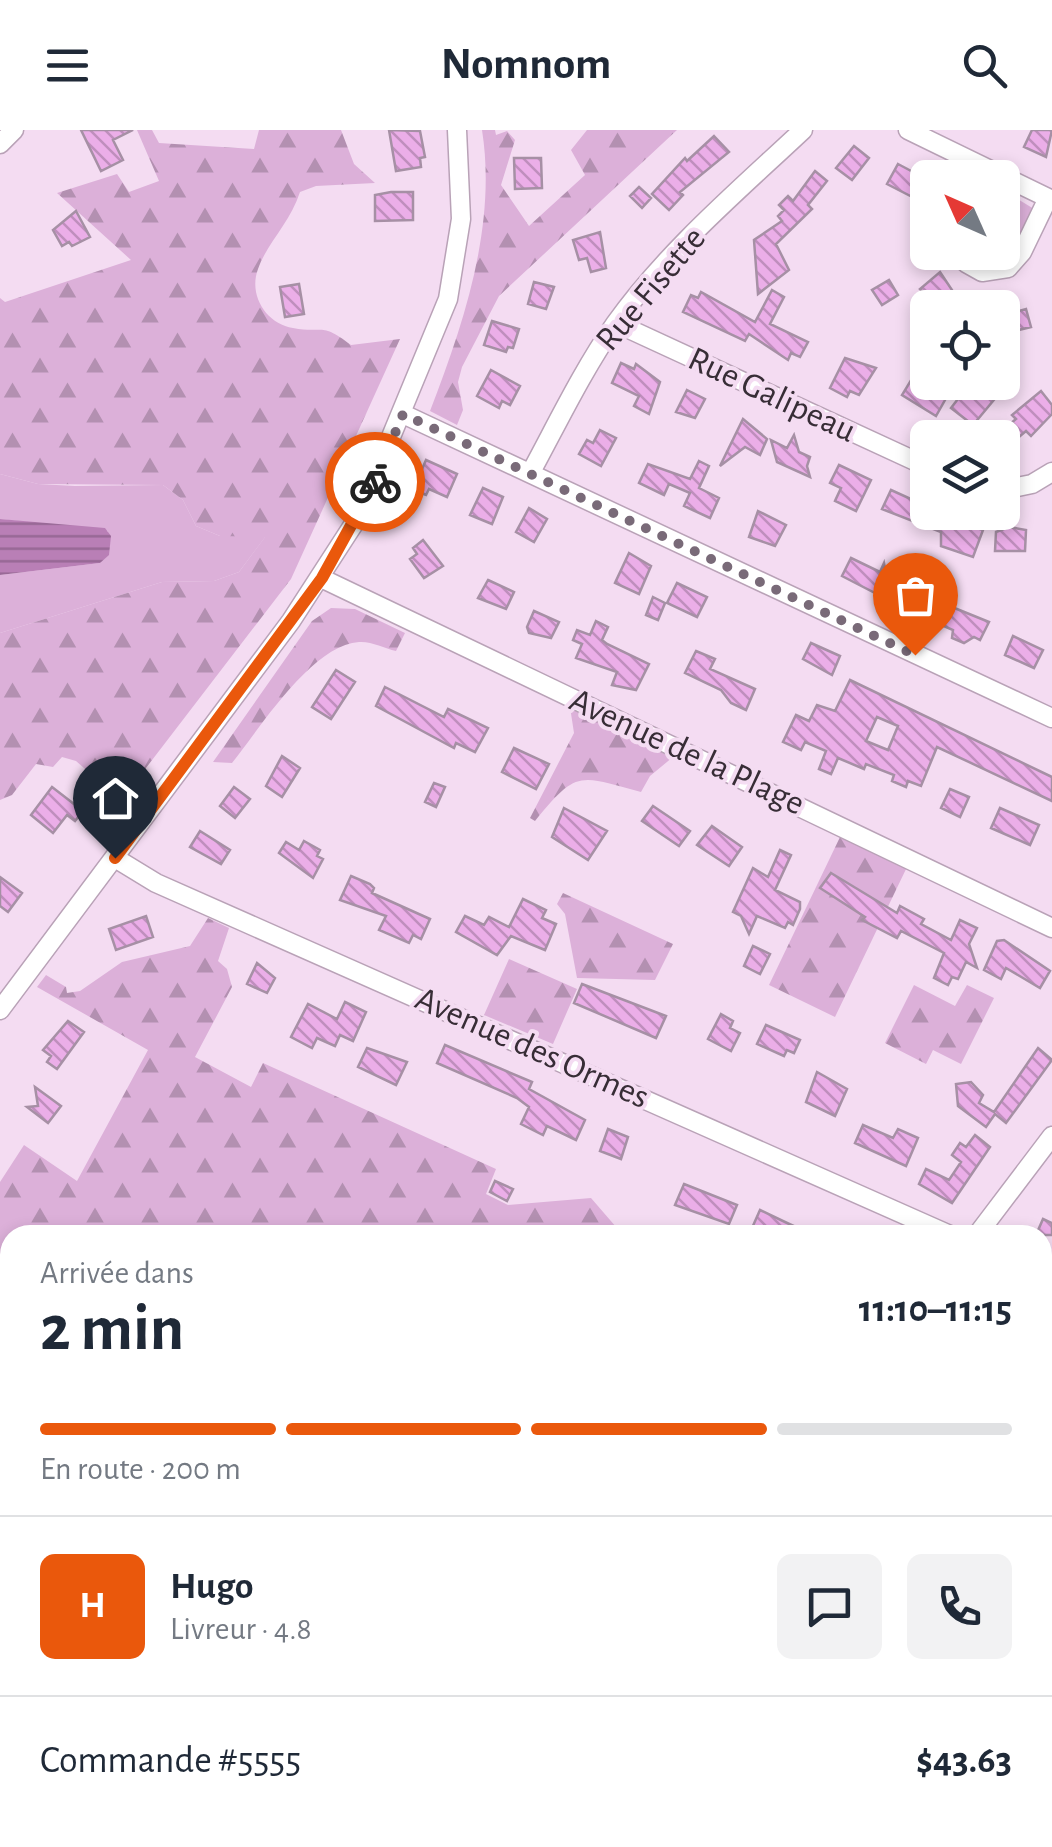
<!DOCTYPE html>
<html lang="fr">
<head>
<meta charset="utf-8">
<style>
	body { margin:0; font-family:"Alegreya Sans",sans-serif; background:#f2f2f3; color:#1f2937; height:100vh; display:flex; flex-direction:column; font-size:38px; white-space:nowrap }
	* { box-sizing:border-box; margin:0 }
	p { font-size:32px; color:#747a83 }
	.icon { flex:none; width:55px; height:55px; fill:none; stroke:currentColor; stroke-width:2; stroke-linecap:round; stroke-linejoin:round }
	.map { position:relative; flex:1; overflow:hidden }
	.side { position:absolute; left:0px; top:1095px; width:1052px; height:622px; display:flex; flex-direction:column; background:#fff; border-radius:30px 30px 0 0; box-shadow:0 5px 15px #0003 }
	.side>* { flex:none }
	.needle { width:65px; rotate:315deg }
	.tools { position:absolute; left:910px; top:30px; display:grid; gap:20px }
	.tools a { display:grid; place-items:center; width:110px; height:110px; border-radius:15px; background:#fff; box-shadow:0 5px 15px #0003; font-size:50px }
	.pin { position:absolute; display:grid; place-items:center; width:85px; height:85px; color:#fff; margin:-102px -42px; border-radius:50% 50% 50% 0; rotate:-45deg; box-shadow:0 0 10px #0007 }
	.pin .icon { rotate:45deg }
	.courier { position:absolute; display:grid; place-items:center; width:100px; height:100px; margin:-50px; border:8px solid #ea580c; border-radius:50%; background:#fff; color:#222; box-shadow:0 2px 12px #0007 }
	.summary em { font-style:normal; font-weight:700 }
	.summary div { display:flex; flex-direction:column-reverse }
	.summary { display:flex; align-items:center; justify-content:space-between; height:170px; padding:0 40px }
	h1 { font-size:65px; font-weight:700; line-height:75px }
	.bar { display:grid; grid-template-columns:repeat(4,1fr); gap:15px 10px; align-content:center; height:120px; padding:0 40px }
	.bar i { height:12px; border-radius:8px; background:#e0e1e3 }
	.bar .on { background:#ea580c }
	.bar p { grid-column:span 4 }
	.line { display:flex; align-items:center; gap:25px; padding:0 40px; border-top:2px solid #e0e1e3 }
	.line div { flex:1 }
	.round { display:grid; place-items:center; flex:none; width:105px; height:105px; border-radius:15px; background:#f2f2f3 }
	header { display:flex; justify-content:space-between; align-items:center; height:130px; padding:0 40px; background:#fff; font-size:45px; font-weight:700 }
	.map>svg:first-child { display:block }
</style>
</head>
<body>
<header><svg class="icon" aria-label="menu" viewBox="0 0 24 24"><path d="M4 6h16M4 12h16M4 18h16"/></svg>Nomnom<svg class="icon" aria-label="search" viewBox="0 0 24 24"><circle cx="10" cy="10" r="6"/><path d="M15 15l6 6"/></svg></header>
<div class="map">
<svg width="1052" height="1717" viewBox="0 0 1052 1717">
	<defs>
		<pattern id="forest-firs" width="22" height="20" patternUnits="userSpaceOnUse" patternTransform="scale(2.5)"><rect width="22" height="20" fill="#dcb0d9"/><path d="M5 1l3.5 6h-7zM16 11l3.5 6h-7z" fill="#b390b1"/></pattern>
		<pattern id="park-tufts" width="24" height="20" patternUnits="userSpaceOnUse" patternTransform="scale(2.5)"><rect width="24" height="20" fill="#dcb0d9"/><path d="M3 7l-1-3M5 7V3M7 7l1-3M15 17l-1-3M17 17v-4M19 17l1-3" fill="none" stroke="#b390b1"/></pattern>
		<pattern id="water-rules" width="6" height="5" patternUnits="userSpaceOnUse" patternTransform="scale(2.5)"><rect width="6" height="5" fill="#b97fb6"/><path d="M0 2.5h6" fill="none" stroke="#976895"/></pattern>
		<pattern id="building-back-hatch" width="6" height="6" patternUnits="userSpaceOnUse" patternTransform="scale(2.5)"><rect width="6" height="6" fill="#ebaee8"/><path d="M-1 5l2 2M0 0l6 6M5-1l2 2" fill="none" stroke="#bf8ebd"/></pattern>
	</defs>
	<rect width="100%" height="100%" fill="#f4dcf2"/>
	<path fill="#dcb0d9" d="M1003,60L1034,79L1012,123L1006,129L986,134L970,123L1002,122Z
		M0,344L38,354L75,356L163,355L183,370L196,396L220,406H266L239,442L214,451L162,452L0,503V445L100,433L108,401L0,389Z"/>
	<path fill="url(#forest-firs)" d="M137,0H152L159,13L254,19L259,0H341L354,34L375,53L316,56L300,62C290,93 267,113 258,139C248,166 267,194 293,198C324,204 320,191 351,215L400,209L291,449L103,694L85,681L82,669L101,653L76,631L62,627L53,637L36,634L12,665L0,670V503L162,452L214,451L239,442L265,407L220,406L196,396L183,370L163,355L38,354L0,344V168L5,172L131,130L57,63L117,44L129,62L159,51Z
		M482,0H495L496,5L507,1L515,10L501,55L529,96L585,45L571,20L587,0H677L499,166L462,237L458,252L463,280L457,295L430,281C464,193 497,95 482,0Z
		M331,478L355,479L405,503L396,521C384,518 371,511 359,512C312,515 260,598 232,633L213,632L312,491Z
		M570,577L673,627L650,646L641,662C579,645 577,639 535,691L530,688L574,603Z
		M841,705L907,737L835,887L769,855Z
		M563,763L673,814L655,850L577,848L565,784L557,774Z
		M208,788L229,798L218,831L227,839L232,857L195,927L251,957L263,933L496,1039L486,1064L508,1075L591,1068L623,1105H10L8,1179L0,1171V1052L24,1015L77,1051L148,920L37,857L46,845L66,857L67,863L80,861L122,832L190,816Z
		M509,829L577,859L553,914L484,885Z
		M914,855L955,876L967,855L994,868L961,934L933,920L926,934L885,913Z
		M1042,1248L1052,1252V1652L1042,1651Z
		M0,1450L10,1461V1708H215L223,1717H36L20,1709H0Z
		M642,1708H1014L1012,1717H636Z"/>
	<path fill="url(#park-tufts)" d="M1043,1651L1052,1652V1717H1012L1014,1708H1042Z"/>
	<path fill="url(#water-rules)" d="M0,389L105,398L111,406L109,425L100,433L0,445Z"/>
	<path fill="url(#building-back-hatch)" stroke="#a690a5" stroke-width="2.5" fill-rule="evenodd" d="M81,0H133L113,10L123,30L101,41Z
		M389,0L420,1L425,27L420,28L421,37L396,41Z
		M1032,0H1052L1046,27L1024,17Z
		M714,6L729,22L680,62L683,65L669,80L652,64L685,28L687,31Z
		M854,16L869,28L852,50L836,38Z
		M514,28H541L542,58L515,59Z
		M898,34L928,50V75L887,54Z
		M815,41L827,51L808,75L812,79L776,114L789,140L758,164L754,110L782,91L778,86L784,80L779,75L788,66L793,71Z
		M639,57L651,68L642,78L630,66Z
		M391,62H413V90L375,91V65Z
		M76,81L90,107L72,116L69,112L62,116L53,100Z
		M600,102L606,138L591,142L587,128L579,130L573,110Z
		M940,142L956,166L938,177L920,159Z
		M889,150L898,165L882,175L872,160Z
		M534,152L554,157L546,179L528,174Z
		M299,154L304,184L285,187L280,157Z
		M772,160L784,167L770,194L808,212L800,227L791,223L788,230L749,204L745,211L683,182L691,165L698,168L701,162L755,192Z
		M1013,175L1015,182L1026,179L1031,197L1002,204V178Z
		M492,191L519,199L513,218L508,217L506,222L484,215Z
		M845,228L876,238L859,265L850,261L847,267L830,258Z
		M621,233L634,239L636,234L660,252L649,284L634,276L639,266L612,253Z
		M491,240L520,256L510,275L502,271L499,278L477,266Z
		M916,242L930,252L926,259L945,270L936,286L902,265Z
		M971,252L998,265L973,295L951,278Z
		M687,260L705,269L695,288L676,282Z
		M1041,261L1052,275V284L1031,306L1026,301L1019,307L1010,306V294L1016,289L1012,285Z
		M743,289L767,309L760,325L745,317L720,336Z
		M600,300L616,308L601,336L579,324L587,310L593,313Z
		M794,305L799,322L810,327L807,336L810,347L777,332L771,310L787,318Z
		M426,330L457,344L447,367L429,359L426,365L413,360Z
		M699,331L709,336L699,358L719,368L710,388L684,376L690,363L669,354L664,365L639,353L648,334L690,349Z
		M839,335L871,350L856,381L835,371L841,358L830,353Z
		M483,358L503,367L492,394L470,385Z
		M891,360L922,374L928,382L983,400L973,427L941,416V402L882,379Z
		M529,378L547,389L534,412L516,402Z
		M758,381L786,395L775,416L749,407Z
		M1009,397L1026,400L1025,421H995L996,402Z
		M423,410L443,436L424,448L410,429L417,424L413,418Z
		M629,423L651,436L639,464L615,453Z
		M851,428L880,442L884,433L888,455L877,464L842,446Z
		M488,450L514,462L506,479L478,468Z
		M677,453L707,467L697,487L667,473Z
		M915,462L989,492L980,510L974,507L964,513L952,508L953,500L907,480Z
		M653,467L665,473L658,490L646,485Z
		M534,481L559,492L551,508L529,503L527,497Z
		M596,491L608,497L602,510L607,514L649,534L636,560L612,555L617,542L576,528L582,514L573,510L577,500L590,505Z
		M1013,506L1043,520L1034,538L1005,525Z
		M811,513L840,526L832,545L803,529Z
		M696,521L715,529L710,539L755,559L746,580L731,573L721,560L685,543Z
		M336,540L355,552L331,589L312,577Z
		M850,550L1052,647V671L937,617L921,656L908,651L906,657L892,651L894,645L866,634L864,639L838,628L831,644L819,639L826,621L805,612L801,620L783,612L796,585L809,591L817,575L835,581ZM877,587L898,596L888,620L866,611Z
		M385,557L444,587L448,579L488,598L475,622L456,613L454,618L376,576Z
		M514,618L549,634L536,659L502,642Z
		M282,626L300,638L282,667L266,656Z
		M434,653L445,657L436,677L425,672Z
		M52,657L83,681L75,691L67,685L53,703L31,685Z
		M234,657L250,669L235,688L220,676Z
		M950,659L969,667L960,687L941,678Z
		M653,676L690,701L679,716L642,691Z
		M564,678L607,701L588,730L552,707Z
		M1000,678L1039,695L1030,715L991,698Z
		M712,696L742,717L729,736L697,715Z
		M200,701L230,720L221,734L190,717Z
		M304,711L320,720L317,726L323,729L313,748L279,723L286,712L299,720Z
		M780,720L791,725L775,760L800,772V779L793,795L788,792L785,798L757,786L749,804L741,786L733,782L753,738L768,747Z
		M831,743L897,783L900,776L924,789L921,794L951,810L960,790L977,798L969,814L977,838L966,832L958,849L952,847L948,855L934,848L944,823L901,801L897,808L862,790L865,787L820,758Z
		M351,746L370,754L374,758L372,763L430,789L421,809L413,805L409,813L379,800L386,786L340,770Z
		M0,747L22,763L8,782L0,776Z
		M523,769L546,780L542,788L556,794L545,820L511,806L497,825L456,802L465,786L484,795L489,787L509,797Z
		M146,786L153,807L116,820L109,799Z
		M1004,810L1050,841L1040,858L1006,838L1001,849L984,840L997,811Z
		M753,816L770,824L760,844L744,836Z
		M257,833L275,848L267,863L247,854Z
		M582,854L666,886L656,908L574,873Z
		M345,872L366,882L353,911L340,905L335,916L317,908L312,918L291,907L308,874L337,889Z
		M721,884L733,891L730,898L740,903L731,921L708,909Z
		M68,891L84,902L57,939L47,932L51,926L43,920Z
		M766,895L800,910L794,923L787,920L784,926L757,914Z
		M445,915L532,952L529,959L585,990L576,1010L547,996L543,1005L521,994L529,977L517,968L437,933Z
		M367,918L407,932L396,955L358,937Z
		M1038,918L1052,930L1006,993L995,984L986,997L958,976L956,954L971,952L983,965L979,973L994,982Z
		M817,942L847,959L835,986L806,972Z
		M35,957L61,976L48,993L27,977L38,976Z
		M863,995L893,1008L898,999L918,1008L906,1036L855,1013Z
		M608,999L628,1007L621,1029L600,1021Z
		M975,1005L990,1017L952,1073L919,1054L926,1039L949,1050L961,1032L952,1025L960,1013L966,1017Z
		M495,1051L513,1059L507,1071L490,1062Z
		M684,1054L737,1075L729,1094L675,1075Z
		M760,1080L785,1092L813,1105H769L752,1098Z
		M1043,1089L1052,1093V1105H1036Z"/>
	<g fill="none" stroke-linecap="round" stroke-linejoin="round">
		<defs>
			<path id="minor" d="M908,0L1052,70
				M0,14L14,0
				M960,122L966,133L982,142L1008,138L1022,122L1048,68
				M616,193L928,337
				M403,284L1052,588
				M531,342C558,292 583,240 615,194C667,121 738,61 803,0
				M1002,360L1032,354L1052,342
				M321,448L1052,798
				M115,728L156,753L950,1105
				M0,880L291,491L357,389L448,169L461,89L457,0
				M977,1105L1052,1006
				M1042,1145L1052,1149
				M0,1282L10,1292
				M436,1708L445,1717
				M488,1717L495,1708"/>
		</defs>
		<use href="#minor" stroke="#b9a2b7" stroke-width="21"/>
		<use href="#minor" stroke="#fff" stroke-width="18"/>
	</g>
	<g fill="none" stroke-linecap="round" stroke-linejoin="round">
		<path stroke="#796a78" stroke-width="10" stroke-dasharray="0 18" d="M375,352L403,284L915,525"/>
		<path stroke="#ea580c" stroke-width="12" d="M115,728L322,448L375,352"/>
	</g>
	<g text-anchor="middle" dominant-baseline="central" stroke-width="8" stroke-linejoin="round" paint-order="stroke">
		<g font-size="35" fill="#372d36" stroke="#f4dcf2">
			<text transform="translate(651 159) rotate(-50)">Rue Fisette</text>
			<text transform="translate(772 265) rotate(25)">Rue Galipeau</text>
			<text transform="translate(687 622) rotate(25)">Avenue de la Plage</text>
			<text transform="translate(532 918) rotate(24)">Avenue des Ormes</text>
		</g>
	</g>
</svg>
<div class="tools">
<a><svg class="needle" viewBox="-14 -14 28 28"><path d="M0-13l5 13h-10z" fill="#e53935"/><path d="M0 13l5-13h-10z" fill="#747a83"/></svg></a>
<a><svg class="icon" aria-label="locate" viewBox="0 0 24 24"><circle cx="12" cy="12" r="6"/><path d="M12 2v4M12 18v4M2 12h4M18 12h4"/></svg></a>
<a><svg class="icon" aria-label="layers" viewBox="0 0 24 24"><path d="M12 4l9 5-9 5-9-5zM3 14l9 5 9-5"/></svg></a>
</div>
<div class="pin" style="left:915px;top:525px;background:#ea580c"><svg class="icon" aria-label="bag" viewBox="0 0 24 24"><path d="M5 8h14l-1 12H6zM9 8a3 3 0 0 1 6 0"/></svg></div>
<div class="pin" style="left:115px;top:728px;background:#1f2937"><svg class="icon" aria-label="home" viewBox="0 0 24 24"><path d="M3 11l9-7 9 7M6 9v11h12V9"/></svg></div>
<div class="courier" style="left:375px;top:352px"><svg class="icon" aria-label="bike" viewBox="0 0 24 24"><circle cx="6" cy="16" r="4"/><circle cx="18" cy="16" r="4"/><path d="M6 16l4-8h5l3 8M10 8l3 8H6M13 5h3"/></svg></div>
<section class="side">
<div class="summary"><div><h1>2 min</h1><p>Arrivée dans</p></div><em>11:10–11:15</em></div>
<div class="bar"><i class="on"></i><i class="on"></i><i class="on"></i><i></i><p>En route · 200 m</p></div>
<div class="line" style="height:180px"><b class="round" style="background:#ea580c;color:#fff">H</b><div><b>Hugo</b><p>Livreur · 4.8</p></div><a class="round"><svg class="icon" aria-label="chat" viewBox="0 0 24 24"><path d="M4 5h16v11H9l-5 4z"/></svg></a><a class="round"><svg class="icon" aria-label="phone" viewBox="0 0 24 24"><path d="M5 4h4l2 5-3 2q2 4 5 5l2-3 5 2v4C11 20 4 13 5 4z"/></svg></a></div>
<div class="line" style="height:130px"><div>Commande #5555</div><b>$43.63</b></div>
</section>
</div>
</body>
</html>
